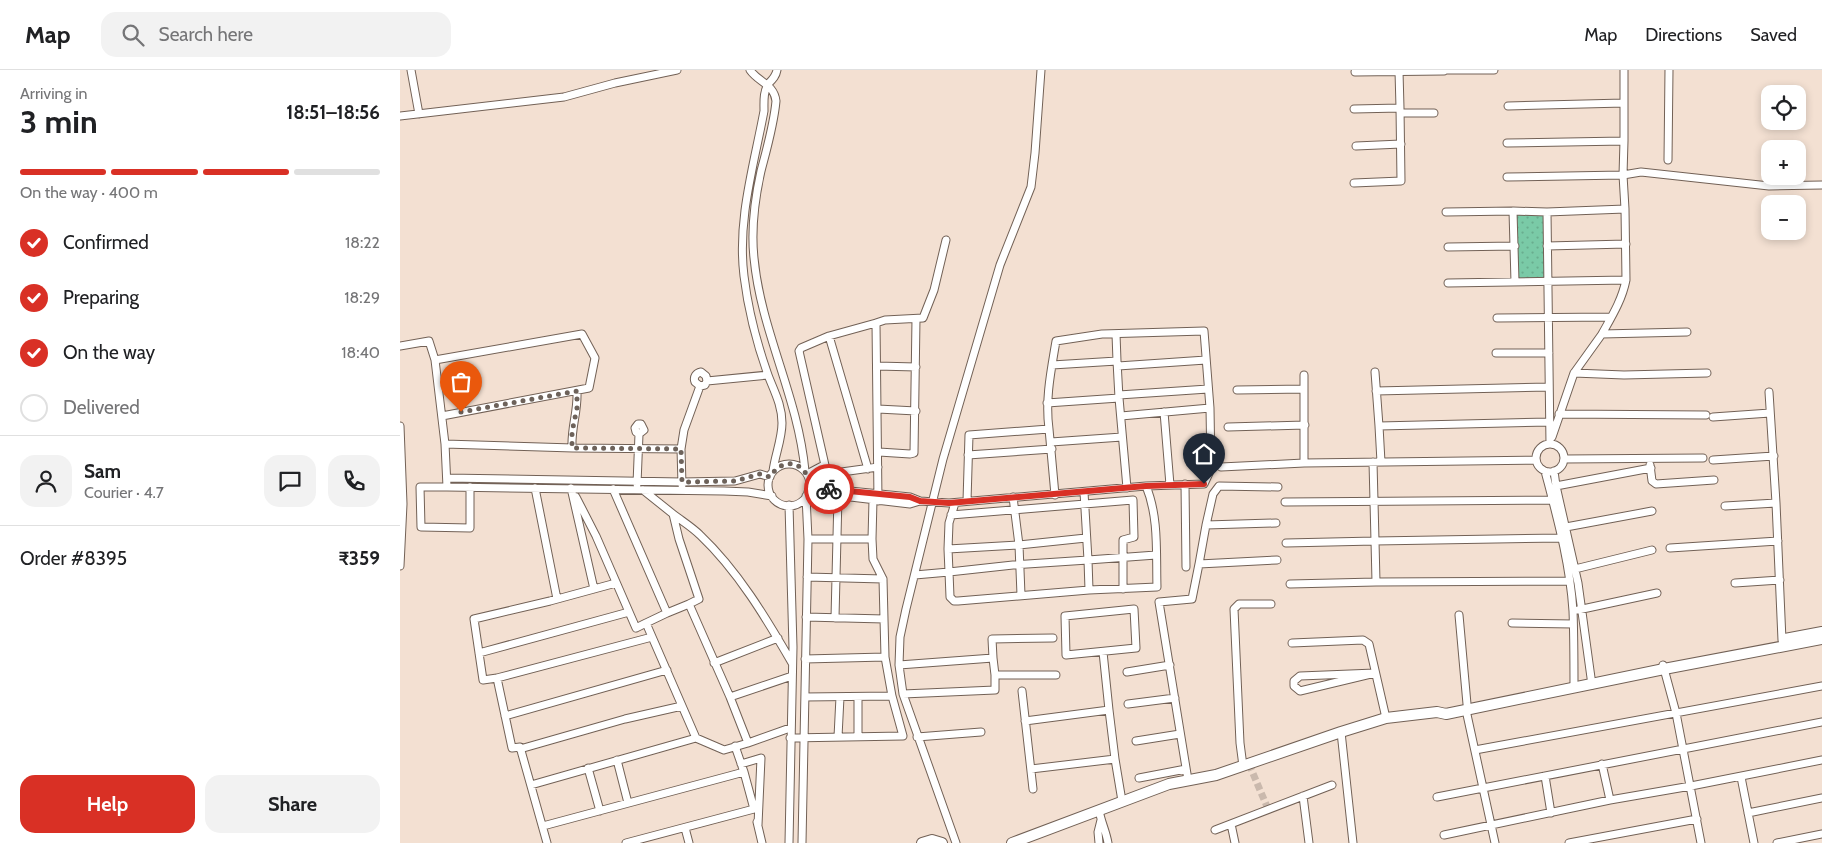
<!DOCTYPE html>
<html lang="en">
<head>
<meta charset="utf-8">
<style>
	body { margin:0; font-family:Cabin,sans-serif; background:#f2f2f2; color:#202124; height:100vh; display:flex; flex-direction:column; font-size:19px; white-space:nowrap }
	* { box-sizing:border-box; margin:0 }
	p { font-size:16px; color:#757577 }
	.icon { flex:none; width:28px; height:28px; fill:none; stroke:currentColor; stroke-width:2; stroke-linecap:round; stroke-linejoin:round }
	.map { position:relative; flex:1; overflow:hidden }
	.drawer { display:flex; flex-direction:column; background:#fff; width:400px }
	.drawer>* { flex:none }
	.buttons { position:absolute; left:1361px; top:15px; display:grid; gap:10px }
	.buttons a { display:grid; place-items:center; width:45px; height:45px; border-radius:10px; background:#fff; box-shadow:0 2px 8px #0003; font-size:25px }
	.pin { position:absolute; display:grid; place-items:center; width:42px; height:42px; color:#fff; margin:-51px -21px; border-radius:50% 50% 50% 0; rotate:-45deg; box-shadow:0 0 5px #0007 }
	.pin .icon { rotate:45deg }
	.courier { position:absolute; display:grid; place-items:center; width:50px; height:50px; margin:-25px; border:4px solid #d93025; border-radius:50%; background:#fff; color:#222; box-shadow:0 1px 6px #0007 }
	.summary em { font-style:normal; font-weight:700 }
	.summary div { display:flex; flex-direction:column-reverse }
	.summary { display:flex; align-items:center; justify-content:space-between; height:85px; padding:0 20px }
	h1 { font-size:32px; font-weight:700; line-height:38px }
	.bar { display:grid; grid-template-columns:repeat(4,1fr); gap:8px 5px; align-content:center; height:60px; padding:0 20px }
	.bar i { height:6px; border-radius:4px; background:#e0e0e0 }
	.bar .active { background:#d93025 }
	.bar p { grid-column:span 4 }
	.line { display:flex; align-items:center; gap:12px; padding:0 20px; border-top:1px solid #e0e0e0 }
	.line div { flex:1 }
	.round { display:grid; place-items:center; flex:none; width:52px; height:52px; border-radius:15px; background:#f2f2f2 }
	ol { padding:0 20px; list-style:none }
	li { display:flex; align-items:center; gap:15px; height:55px }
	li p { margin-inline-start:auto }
	li .icon { padding:5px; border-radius:50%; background:#d93025; color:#fff; stroke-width:4 }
	li:last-child { color:#757577 }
	li i { width:28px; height:28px; border:2px solid #e0e0e0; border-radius:50% }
	.button { display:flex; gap:10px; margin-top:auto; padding:10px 20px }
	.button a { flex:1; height:58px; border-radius:15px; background:#d93025; color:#fff; font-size:20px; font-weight:700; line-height:58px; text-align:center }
	.button a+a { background:#f2f2f2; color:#202124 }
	header { display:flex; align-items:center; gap:30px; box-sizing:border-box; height:70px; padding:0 25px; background:#fff; border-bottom:1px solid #e0e0e0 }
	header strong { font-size:24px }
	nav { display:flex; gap:28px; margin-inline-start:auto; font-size:18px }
	.search { width:350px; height:45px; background:#f2f2f2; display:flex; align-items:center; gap:12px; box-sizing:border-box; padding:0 18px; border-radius:15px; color:#757577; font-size:19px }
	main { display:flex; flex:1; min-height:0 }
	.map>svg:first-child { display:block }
</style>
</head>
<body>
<header>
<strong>Map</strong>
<div class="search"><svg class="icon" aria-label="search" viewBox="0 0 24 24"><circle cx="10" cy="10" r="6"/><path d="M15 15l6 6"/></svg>Search here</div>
<nav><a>Map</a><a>Directions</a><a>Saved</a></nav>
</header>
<main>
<section class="drawer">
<div class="summary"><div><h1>3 min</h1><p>Arriving in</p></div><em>18:51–18:56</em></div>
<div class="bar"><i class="active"></i><i class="active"></i><i class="active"></i><i></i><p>On the way · 400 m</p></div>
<ol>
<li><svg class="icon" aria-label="check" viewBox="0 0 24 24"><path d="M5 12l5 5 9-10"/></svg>Confirmed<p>18:22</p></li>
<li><svg class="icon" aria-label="check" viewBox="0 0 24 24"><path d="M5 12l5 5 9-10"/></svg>Preparing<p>18:29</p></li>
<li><svg class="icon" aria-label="check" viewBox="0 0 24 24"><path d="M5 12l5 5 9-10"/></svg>On the way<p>18:40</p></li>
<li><i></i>Delivered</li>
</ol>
<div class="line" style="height:90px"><a class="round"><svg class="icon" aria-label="person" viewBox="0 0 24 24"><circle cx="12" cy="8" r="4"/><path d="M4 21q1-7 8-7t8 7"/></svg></a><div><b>Sam</b><p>Courier · 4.7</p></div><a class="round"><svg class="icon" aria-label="chat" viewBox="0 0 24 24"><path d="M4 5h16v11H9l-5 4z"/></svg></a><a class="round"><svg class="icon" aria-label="phone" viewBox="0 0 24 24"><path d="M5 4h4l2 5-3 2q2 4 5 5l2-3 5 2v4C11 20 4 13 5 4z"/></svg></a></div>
<div class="line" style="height:65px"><div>Order #8395</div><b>₹359</b></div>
<div class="button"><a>Help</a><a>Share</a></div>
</section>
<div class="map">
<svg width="1422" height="773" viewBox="0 0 1422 773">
	<defs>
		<pattern id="park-dots" width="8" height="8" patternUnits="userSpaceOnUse" patternTransform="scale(1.25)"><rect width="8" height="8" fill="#7acaa7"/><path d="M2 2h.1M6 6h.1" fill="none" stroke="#69ad8f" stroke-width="1.8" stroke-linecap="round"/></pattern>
	</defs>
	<rect width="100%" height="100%" fill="#f3e0d2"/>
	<path fill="url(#park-dots)" d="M1144,144L1145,208H1118L1117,145Z"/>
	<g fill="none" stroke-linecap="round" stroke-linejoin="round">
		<path stroke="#cab9ad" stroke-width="7" stroke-dasharray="7 3.5" stroke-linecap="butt" d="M849,694L868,739"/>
		<defs>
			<path id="street" d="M11,0L19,44
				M350,0C358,12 374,14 376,31C374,54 367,78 361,101C355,128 351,160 354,188C361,262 398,326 405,401
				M641,0L635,83L631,117L600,195L543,389L506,539L500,567L499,595L593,588L592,569L653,568
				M1044,0H1094
				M955,2L1044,1
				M1108,36L1224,33V0
				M954,39L1000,38L999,1
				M1000,43H1034
				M0,46L164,27L215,13L277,0
				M1107,73L1224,71V33
				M956,76L1001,74
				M1268,90L1269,0
				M1107,107L1223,105L1224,71
				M954,113L1001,111L1000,38
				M1113,141L1147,142
				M1046,142L1113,141L1115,212
				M1147,176L1226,174
				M1048,177L1115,176
				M1048,213L1226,210
				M1097,248L1211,247
				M476,253L429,266L401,278L399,281L427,404L478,397
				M1202,264C1212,246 1222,230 1226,210L1225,139
				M429,266L468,399
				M0,276L29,271L35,290
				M1096,283H1149
				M652,295L717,291L716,264
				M477,296L516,297
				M718,296L806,290
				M975,302L979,356L1150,352
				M1174,303L1224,305L1307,303
				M307,311L368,305
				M837,320L904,319
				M976,321L1149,317
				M719,325L808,319
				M719,328L727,418
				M647,333L719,328L717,291
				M478,339L516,341
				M764,342L770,415
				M1159,344L1306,345
				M42,346L189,318L195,288L182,264L35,290L45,374L47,417L324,421L348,422L372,426
				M721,346L810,338
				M1313,347L1370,343
				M0,356L3,434L0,496
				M979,356L981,392
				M828,357L905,355
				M649,359C645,329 651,301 656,271L702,264L804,261L810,338L811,399L804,414L746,416
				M1152,367L1174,303L1202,264L1287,262
				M651,372L722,367
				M45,374L173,378L281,379L282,415
				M1150,374L1147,142L1225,139L1223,105L1241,102L1369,116L1422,115
				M1136 388a14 14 0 1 1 28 0a14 14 0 1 1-28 0Z
				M172,378C171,357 178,342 177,321
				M281,379L284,360L300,316L295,312C293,307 296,303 301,302L306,306L307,311L305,315L300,316
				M479,382L510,384L514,383L516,249
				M568,385L652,379
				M1164,389L1303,388
				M1313,390L1374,386
				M904,393L1136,390
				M368 415a21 21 0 1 1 42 0a21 21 0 1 1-42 0Z
				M1250,395L1252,411L1256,414L1314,410
				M821,397L904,393V305
				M373,401C375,385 382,369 382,353C382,335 374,321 368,305C357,274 348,239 344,206C337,150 354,95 364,41C364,32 363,21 369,13C373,9 376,6 377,0
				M1145,401C1157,447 1170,493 1173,541C1174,567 1174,593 1174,618
				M1154,401L1156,416L1178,513L1192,615
				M407,404L424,395
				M47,408L282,412L335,411L360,404L370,407
				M237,414L239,364L236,362L235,358L238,354H241L244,360L239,364
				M785,414L786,497
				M1156,416L1251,398
				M47,417H20L21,457L70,458V417
				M410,417L510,427L520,431L549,433L746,416C759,447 756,483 757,517L689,520L688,490L613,495L549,502L550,527L554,531H558L689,520
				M135,418L157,529
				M213,419L267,543L246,553L296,668L324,680L348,673
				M243,420L273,444
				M408,422L510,434L520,431
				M684,422L688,490L756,485
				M176,427L196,466L236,558L246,553
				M613,427L619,475L621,525
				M478,431L476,253L485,250L523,248L534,220L546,170
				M567,431L569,365L649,359L655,425
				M885,432L1153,430
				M1376,433L1382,570
				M389,435L393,577L389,773
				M1325,436L1376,433L1369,322
				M551,445L733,430L734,467L723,470V519
				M806,455L813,424L819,416L878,417
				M1166,457L1252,441
				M1162,468L975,471L976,512L1169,511
				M408,469H472L473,489L483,509
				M472,469L473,430
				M886,473L975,471L973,392
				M1270,478L1378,471
				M548,479L549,453L555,433
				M799,494L806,455L876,453
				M1175,499L1252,480
				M515,505L549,502L548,479L619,475L686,468
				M407,507L483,509L484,549
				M1335,513L1380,510
				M890,514L976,512
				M194,519L216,513
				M734,539L736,578L666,585L665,546Z
				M1178,540L1257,523
				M267,543L289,534
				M1059,545L1067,634
				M435,548L438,426
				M1112,553L1173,554
				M892,573L963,570L969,574L986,648
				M79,583L229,542
				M485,587L492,626
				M593,588L595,605
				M405,589L485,587L484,549L406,547
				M314,593L378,568
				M499,595L503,624L595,620V605H656
				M1263,595L1276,643L1301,773
				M727,602L770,595
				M975,603L900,621L894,616V611L900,606Z
				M97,608L83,610L74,549L150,531L194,519L171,418
				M622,621L633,719
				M503,624L556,773
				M330,627L392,606
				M458,627V667
				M728,634L775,628
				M1066,640L1095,773
				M105,646L267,600
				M625,651L709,640L703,582
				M390,658L348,673L330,627L289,534L299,529L279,469L273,444C282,451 292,457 300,465C338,501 366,548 392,593
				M941,662L953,773
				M438,667L440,627
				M517,667L581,662
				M390,668L503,666L492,626L405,627
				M736,671L780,664
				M120,679L225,649L282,636
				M1075,680L1422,616
				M715,689L722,731
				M217,690L228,733
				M341,694L361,688L358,755
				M1202,694L1210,730
				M843,696L840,673L834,539L839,534H871
				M188,698L200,741
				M631,699L715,689L709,640
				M1145,706L1151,743
				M1341,707L1354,773
				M739,708L786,699
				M788,710L759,532L792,529L799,494L877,490
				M131,715L296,668
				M903,726L909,773
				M1037,727L1422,652
				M699,740C701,752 706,761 708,773
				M1348,743L1422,728
				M357,752L362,773
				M831,754L835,773
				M143,756L344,702L335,676
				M285,758L289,773
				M815,760L932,715
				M1044,765L1210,730L1291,716L1422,690
				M147,773L120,677L112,678L97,608L252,567
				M226,773L354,739L344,702
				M402,773L408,469L406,426
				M699,773L698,762L701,750
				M1169,773L1297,749
				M1377,773L1422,764"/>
			<path id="secondary" d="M1385,569L1422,562
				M522,773L532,770L542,773
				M612,773L769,714L816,705L941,662L986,648L1037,642L1046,644L1264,599L1422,569"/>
		</defs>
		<use href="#street" stroke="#726156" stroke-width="9"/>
		<use href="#secondary" stroke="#726156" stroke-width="12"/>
		<use href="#street" stroke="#fff" stroke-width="7"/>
		<use href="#secondary" stroke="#fff" stroke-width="10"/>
	</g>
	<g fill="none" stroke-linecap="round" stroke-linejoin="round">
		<path stroke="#6d625a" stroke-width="5" stroke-dasharray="0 9" d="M61,342L177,321V338L172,362V378L281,379L282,412L335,411L360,404L370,407C383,385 408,392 410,417L429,419"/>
		<path stroke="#d93025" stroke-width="6" d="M429,419L510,427L520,431L549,433L746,416L804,414"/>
	</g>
</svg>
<div class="buttons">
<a><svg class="icon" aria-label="locate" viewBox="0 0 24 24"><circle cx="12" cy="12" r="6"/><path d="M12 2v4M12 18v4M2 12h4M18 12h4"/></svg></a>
<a>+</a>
<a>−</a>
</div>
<div class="pin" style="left:61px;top:342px;background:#ea580c"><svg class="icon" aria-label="bag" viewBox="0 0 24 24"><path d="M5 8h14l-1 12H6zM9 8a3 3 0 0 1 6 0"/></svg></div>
<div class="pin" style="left:804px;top:414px;background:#1f2937"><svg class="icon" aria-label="home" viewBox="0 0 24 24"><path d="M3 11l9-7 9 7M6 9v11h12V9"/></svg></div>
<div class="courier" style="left:429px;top:419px"><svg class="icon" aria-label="bike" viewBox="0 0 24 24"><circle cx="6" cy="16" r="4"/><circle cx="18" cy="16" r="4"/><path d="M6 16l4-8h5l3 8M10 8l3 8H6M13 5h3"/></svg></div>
</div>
</main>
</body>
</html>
